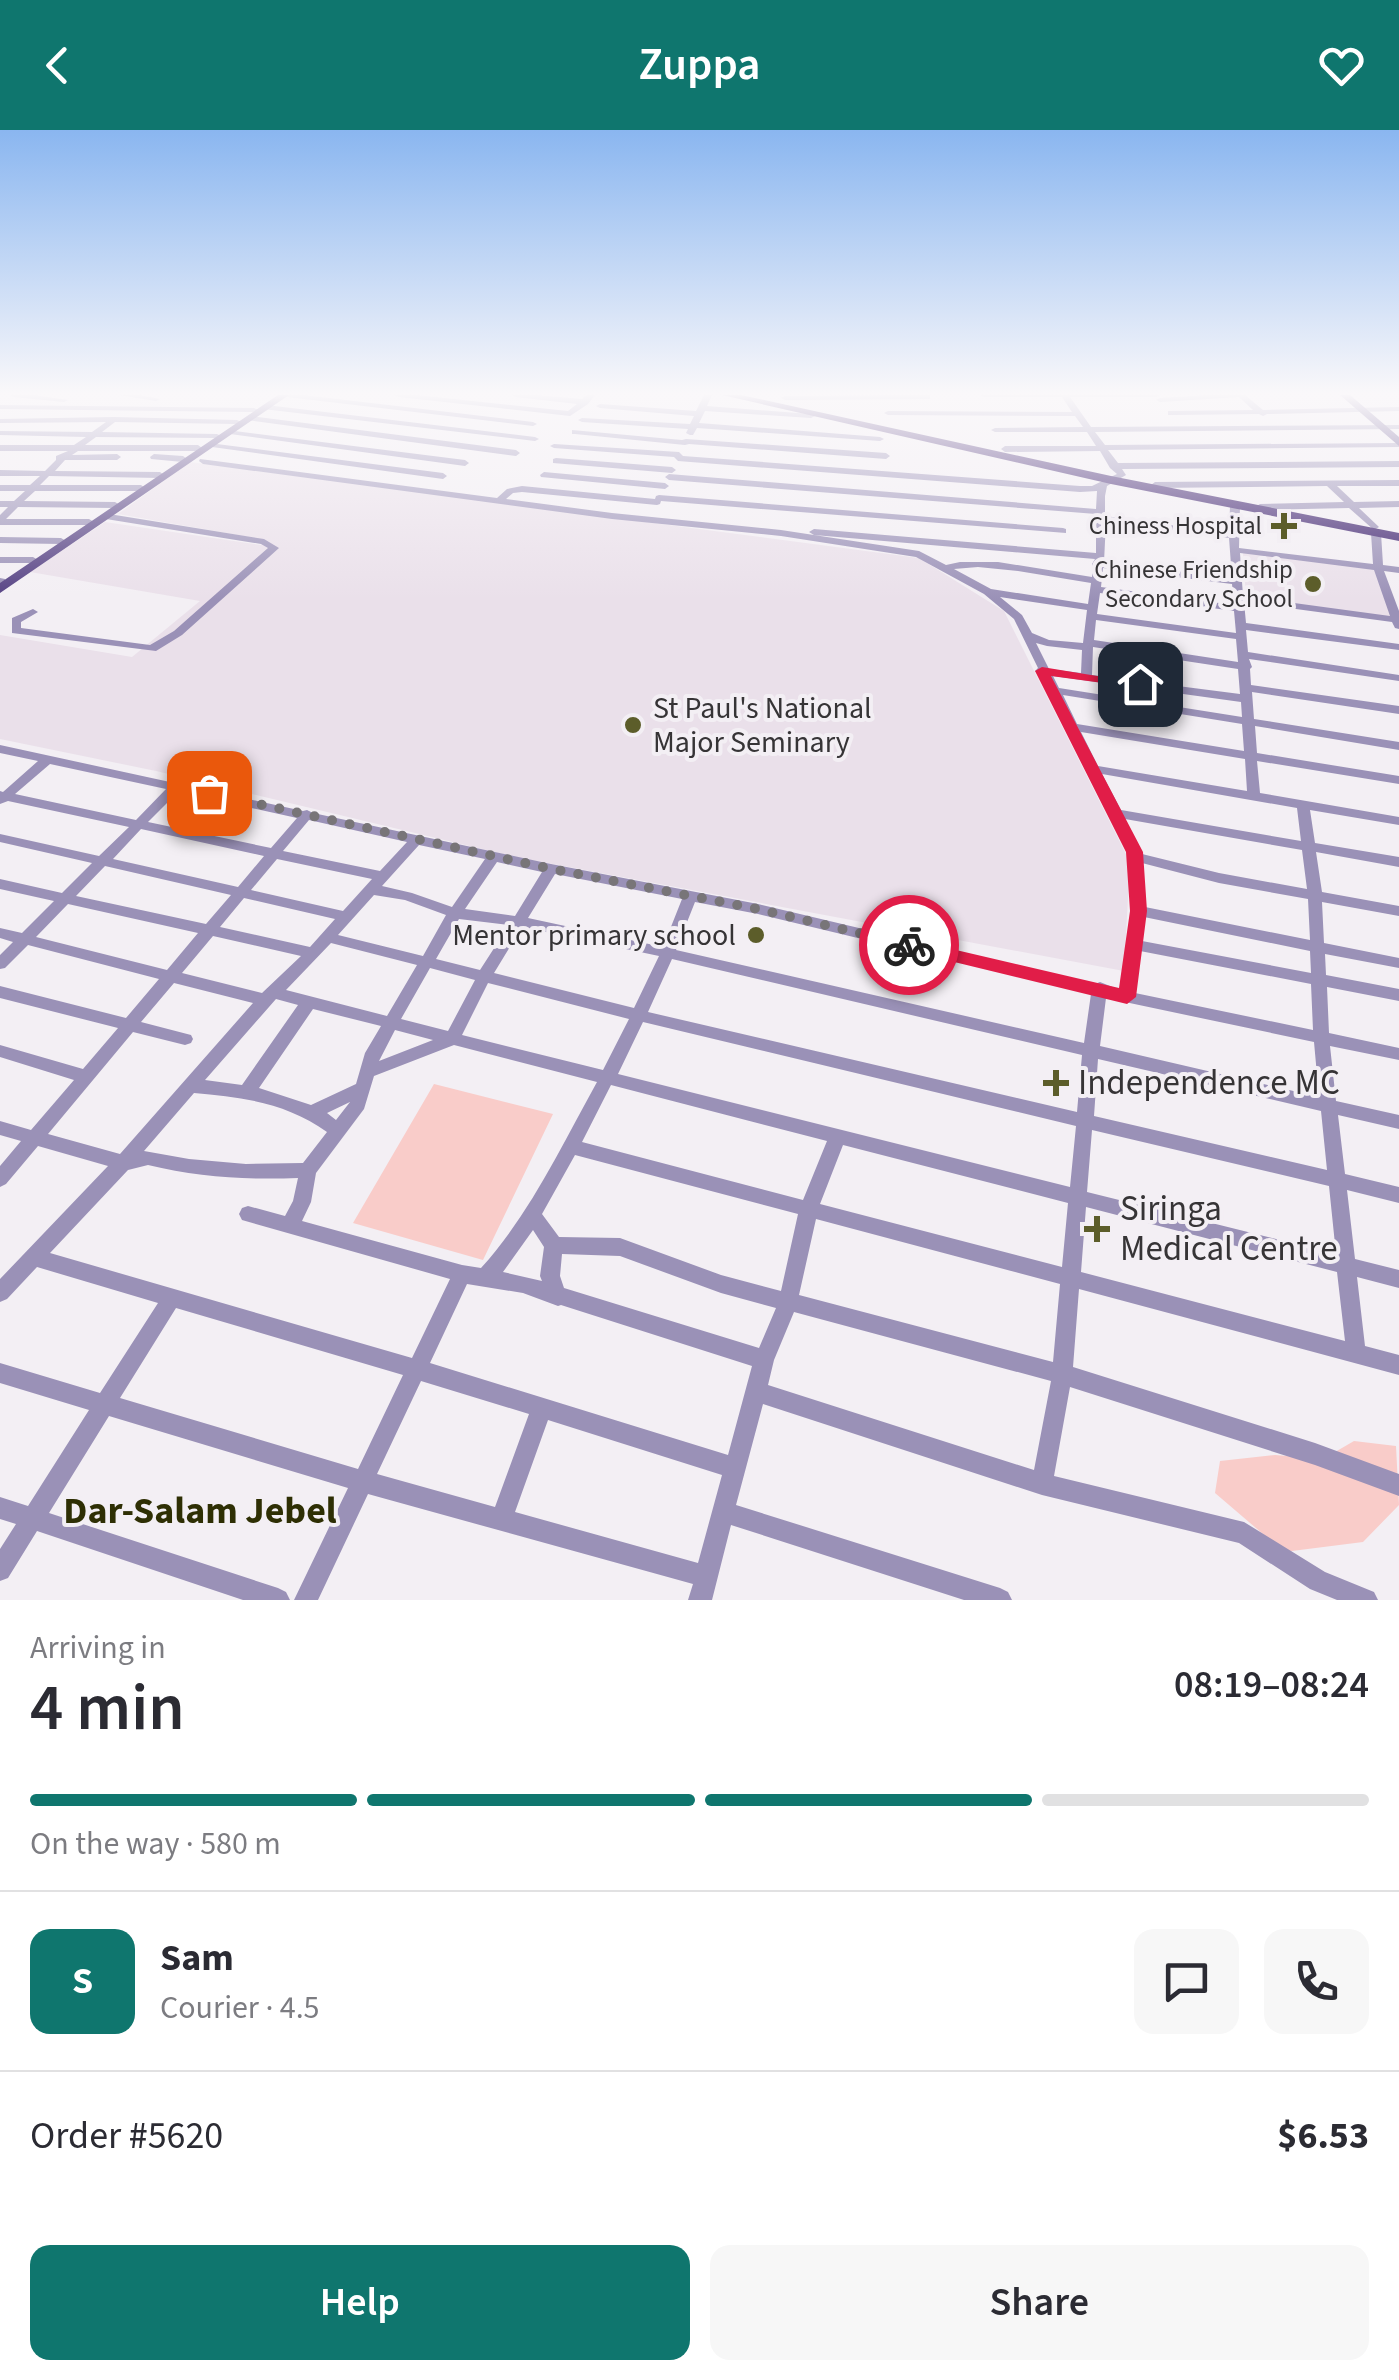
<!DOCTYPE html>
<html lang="en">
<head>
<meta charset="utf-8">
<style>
	body { margin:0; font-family:"Source Sans 3",sans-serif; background:#f7f7f7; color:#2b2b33; height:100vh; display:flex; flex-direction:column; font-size:38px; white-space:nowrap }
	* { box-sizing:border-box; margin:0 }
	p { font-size:32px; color:#7c7c81 }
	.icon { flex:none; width:55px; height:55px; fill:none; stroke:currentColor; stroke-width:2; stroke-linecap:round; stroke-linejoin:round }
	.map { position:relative; height:1470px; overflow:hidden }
	.sheet { display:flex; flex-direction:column; background:#fff; flex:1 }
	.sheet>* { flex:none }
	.pin { position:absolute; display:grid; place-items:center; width:85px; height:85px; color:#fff; margin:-42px; border-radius:20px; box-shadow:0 5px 15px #0006 }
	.courier { position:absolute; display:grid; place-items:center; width:100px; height:100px; margin:-50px; border:8px solid #e11d48; border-radius:50%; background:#fff; color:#222; box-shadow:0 2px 12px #0007 }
	.overview em { font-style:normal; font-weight:600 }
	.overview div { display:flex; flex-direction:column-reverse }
	.overview { display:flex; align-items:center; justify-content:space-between; height:170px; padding:0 30px }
	h1 { font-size:65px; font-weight:600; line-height:75px }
	.bar { display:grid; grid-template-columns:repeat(4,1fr); gap:15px 10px; align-content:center; height:120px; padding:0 30px }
	.bar i { height:12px; border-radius:8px; background:#e1e1e2 }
	.bar .on { background:#0f766e }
	.bar p { grid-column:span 4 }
	.line { display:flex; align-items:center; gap:25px; padding:0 30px; border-top:2px solid #e1e1e2 }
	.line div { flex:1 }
	.round { display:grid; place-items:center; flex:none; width:105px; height:105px; border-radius:20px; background:#f7f7f7 }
	.cta { display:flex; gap:20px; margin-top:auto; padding:20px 30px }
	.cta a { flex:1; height:115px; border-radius:20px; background:#0f766e; color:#fff; font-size:40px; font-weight:600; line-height:115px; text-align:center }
	.cta a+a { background:#f7f7f7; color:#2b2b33 }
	header { display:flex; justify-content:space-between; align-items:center; height:130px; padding:0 30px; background:#0f766e; color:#fff; font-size:45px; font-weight:600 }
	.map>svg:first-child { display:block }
</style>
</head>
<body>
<header><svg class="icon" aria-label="back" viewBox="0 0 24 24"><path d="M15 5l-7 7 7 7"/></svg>Zuppa<svg class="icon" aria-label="heart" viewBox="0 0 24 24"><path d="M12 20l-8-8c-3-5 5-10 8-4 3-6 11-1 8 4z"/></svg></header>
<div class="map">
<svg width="1399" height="1470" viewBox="0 0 1399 1470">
	<rect width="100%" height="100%" fill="#f3eff4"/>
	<path fill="#eae0ea" d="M190,332L919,428L1004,481L1130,732L1124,841L515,727L156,641L0,609V505L132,527L200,471L30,442L105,392L261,415L266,410L118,384Z
		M1243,423L1377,439L1391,487L1246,468Z"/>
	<path fill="#f9ccc9" d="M434,954L553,984L483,1130L353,1093Z
		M1354,1311L1396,1316L1399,1375L1363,1412L1284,1422L1215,1363L1220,1331L1275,1325L1323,1329Z"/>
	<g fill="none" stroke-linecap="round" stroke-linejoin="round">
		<path fill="#9a91b7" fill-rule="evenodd" d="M10,265H33L68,270L64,272L14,267Z
			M119,265H139L160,269L156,271Z
			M283,265H303L533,292L537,294L533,296L287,267Z
			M395,265H416L568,281L577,274L516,267L512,265H535L582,269L587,265H595L588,274L570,286L399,267Z
			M704,265H712L707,276L811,284L815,286L811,288L705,281L699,293L880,307L884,309L880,311L697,298L693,305H690L686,303L688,299L582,292L578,290L582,288L690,294L694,286L600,278L596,276L600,274L696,281Z
			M927,265H930V269L785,270L781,268L785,266Z
			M980,265H1160L1156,267H1070L1091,297L1399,295V299L1095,302L1105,315L1399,313V317L1108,320L1118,333L1399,331V337L1122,339L1126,345L1107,356L1105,366V386L1229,403L1230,376L1235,373L1240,376L1239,418L1373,434L1371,403L1376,400L1381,403L1383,435L1399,437V443L1384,441L1399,481V499L1395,498L1392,492L1244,472L1246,493L1399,514V520L1246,500L1248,522L1399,545V551L1249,529L1252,537L1250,539L1251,555L1399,576V584L1252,562L1254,589L1399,612V620L1255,596L1257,623L1399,646V654L1257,631L1260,663L1399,687V695L1310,680L1315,713L1399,727V737L1316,722L1322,762L1399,776V786L1322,772L1324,813L1399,828V838L1325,824L1326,845L1399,859V871L1327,857L1329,903L1399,918V930L1330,916L1336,971L1399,985V999L1338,985L1345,1044L1399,1057V1073L1347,1060L1355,1129L1399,1140V1158L1357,1147L1365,1216L1399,1225V1245L1079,1159L1073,1237L1315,1313L1399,1344V1366L1315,1335L1070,1257L1054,1346L1244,1392L1325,1442L1374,1462L1378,1470H1337L1310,1459L1239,1413L1042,1365L763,1274L736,1375L1000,1458L1008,1462L1012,1470H964L731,1395L712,1470H688L693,1454L368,1364L318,1470H294L348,1358L109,1286L49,1383L278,1458L286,1462L290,1470H243L37,1401L8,1448L0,1451V1419L16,1394L0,1389V1367L28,1376L89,1280L0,1253V1233L100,1263L158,1173L37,1137L7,1169L0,1172V1149L108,1036L38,1016L6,1054L0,1057V1036L21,1011L0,1005V991L31,1000L74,950L0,927V915L83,939L118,898L0,868V856L126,888L159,849L28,815L5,838L0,839V825L13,812L0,808V798L22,803L54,771L0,759V749L62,763L92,733L0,712V704L99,726L129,697L8,671L0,674V661L3,662L38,631L0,623V615L303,681L307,680L313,683L551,734L758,774L1095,854L1100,852L1120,860L1131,781L1128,722L1089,641L1084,638L1086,635L1050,563L1046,560L1048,558L1041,544L1035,541L1038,538L1014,489L984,464L916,427L781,406L612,389L203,334L199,331L200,329L497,368L507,359L522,356L655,369L656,366L659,365L1063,398L1066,399V403L661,371L660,374L657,375L522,362L513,363L506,369L612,383L781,400L919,421L946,435L960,432H998L1092,447V434L1095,429L814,405L809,402L814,399L1096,423V384L669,350L665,347L669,344L1096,379L1097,361L1080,362L678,331L674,327L554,318L550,316L554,314L679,322L683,326L1080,356H1092L1117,344L1110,338L1100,321L1005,322L1001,319L1005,316H1096L1087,302H995L991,300L995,298L1083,297L1075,286L888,285L884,283L888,281L1072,282L1062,267H984ZM1106,391L1229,408L1232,448L1104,432ZM1240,423L1374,440L1390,486L1243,466ZM978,437L1018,441L1091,453L1088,474L991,459L954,439ZM1103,438L1232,454L1234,475L1101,457ZM1100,463L1234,481L1236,503L1097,484ZM1000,467L1087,480L1083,513L1049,510L1032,503L1022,485ZM1096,490L1236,509L1238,532L1094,510ZM1036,513L1047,516L1082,520L1081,543L1049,539ZM1093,517L1238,539L1240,564L1092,545ZM1053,546L1241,572L1242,587L1059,558ZM1063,565L1242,594L1244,621L1077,594ZM1081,602L1245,629L1247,661L1098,636ZM50,634L166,659L136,690L15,664ZM1102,644L1297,678L1301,711L1121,680ZM178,662L297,688L271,718L148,692ZM1125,689L1302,720L1307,759L1219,743L1142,724ZM309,690L407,712L380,741L283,721ZM141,699L264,726L238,757L113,729ZM419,715L485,729L452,777L412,763L382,756ZM277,729L372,749L343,781L251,760ZM497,732L542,742L515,786L465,779ZM1142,733L1219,753L1308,769L1310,810L1145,777ZM105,736L231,765L206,794L76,766ZM555,744L682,769L663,817L528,788ZM374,765L405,770L446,785L423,826L338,805ZM244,768L335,789L310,817L220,797ZM695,772L758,784L1091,864L1084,913L676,820ZM68,774L198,803L167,840L36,807ZM1144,787L1310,821L1311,843L1142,811ZM459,789L509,795L480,840L436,829ZM522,797L659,826L634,878L494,843ZM213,806L301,826L262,863L182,843ZM331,813L417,835L387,886L286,860ZM1140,821L1311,854L1313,900L1135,863ZM672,829L1082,925L1077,982L648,882ZM430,838L475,850L448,901L401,889ZM174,853L253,873L120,1024L48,1004L133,902L185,915L191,913L193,909L191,905L141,892ZM488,853L629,889L603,940L462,905ZM1106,868L1314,912L1319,967L1100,916ZM276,869L298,875L242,955L205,950ZM313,879L381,896L365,923L356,954L311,975L259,958ZM643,892L1076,996L1070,1057L618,944ZM395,900L433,910L379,931ZM454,915L597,952C562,1015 530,1084 481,1138L462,1135L302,1091L311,1072L316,1043L364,979L374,946ZM1098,929L1321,981L1327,1040L1094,986ZM611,955L827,1011L803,1070L582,1012ZM194,963C242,967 287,973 327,1002L303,1033L246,1034L189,1029L144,1021ZM350,972L336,990L327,983ZM1092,1000L1329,1056L1336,1124L1087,1062ZM843,1015L1068,1073L1062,1137L820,1074ZM575,1025L798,1084L781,1161L721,1145L620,1108L559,1107L542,1084ZM148,1035C198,1047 246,1050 298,1048L293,1071L285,1086L248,1076L242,1078L239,1084L242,1090L450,1149L412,1228L50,1123L128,1040ZM1086,1077L1337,1142L1345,1211L1081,1142ZM816,1089L1060,1154L1053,1232L799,1165ZM533,1100L544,1117L540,1146L542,1151L503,1142ZM562,1124L620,1126L721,1163L776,1178L759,1218L564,1158L560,1146ZM467,1154L523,1163L558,1176L561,1175L752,1236L728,1325L430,1233ZM176,1178L403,1245L358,1339L120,1268ZM794,1182L1051,1251L1034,1340L768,1255L774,1230ZM421,1251L529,1284L495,1377L377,1344ZM548,1290L722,1345L698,1433L515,1382Z
			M1209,265H1245L1263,280L1399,277V281L1267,284L1263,286L1259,284L1171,285H1168V281L1253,280L1239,267L1160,272L1156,270L1160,268Z
			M0,275L254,278L258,280L254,282L0,279Z
			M266,275L535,307L539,309L535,311L263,279L262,277Z
			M250,286L516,320L520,323L516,326L247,290L246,288Z
			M114,287L237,290L241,292L237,294L115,292L102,302L217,304L221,306L217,308L96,307L85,315H198L202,318L198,321H78L72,325L117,324L121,327L117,330H65L55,341L160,342L164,345L160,348L49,346L40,355H141L145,358L141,361H35L24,371L115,372L120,375L115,378L18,377L6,389H89L94,392L89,395H0V385L8,377H0V371H14L25,361H0V355H30L40,346H0V340L45,341L56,330V326L68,321H0V315H74L86,307L0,305V301L92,302L106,292L0,293V289Z
			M227,300L465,330L469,333L465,336L230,304L226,302Z
			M572,300L682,310L686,309L886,323L890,326L886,329L689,314L685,315L575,304H572Z
			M209,313L443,343L447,346L443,349L212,317H209Z
			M154,324L183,326L187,329L183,332L151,329L150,327Z
			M556,328L672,337L676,340L672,343L553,333V329Z
			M544,342L665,353L669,356L665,359L541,347L540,345Z
			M1399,350V356H1337L1354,372L1399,371V377L1359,378L1379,397L1374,400L1349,378L1260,380L1255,377L1260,374L1344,372L1327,356L1155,358L1151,355L1155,352Z
			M109,384L264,409L279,418L182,505L156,521L12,503V488L33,479L38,482L21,492V498L150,515L174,501L268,418L261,414L106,389L104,387Z
			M0,407L61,408L66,411L61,414L0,413Z
			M0,427H33L38,430L33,433H0Z
			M0,448L5,449V453L0,454Z"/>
		<path fill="#554183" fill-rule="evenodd" d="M278,265H289L0,463V453Z
			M1340,265H1350L1399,307V316Z"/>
		<path fill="#3e226f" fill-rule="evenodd" d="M722,265H741L1111,346L1399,403V411L1111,354Z"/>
	</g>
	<linearGradient id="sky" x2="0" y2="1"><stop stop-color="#8ab6f0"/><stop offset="0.56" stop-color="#faf8fa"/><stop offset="1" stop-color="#faf8fa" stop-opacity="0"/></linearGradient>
	<rect width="1399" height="470" fill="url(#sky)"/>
	<path fill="#e11d48" d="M1042,537L1146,554L1140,558L1051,546L1143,722L1147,781L1136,867L1127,874L909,821L900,815L909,809L1119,858L1130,781L1126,722L1035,541Z"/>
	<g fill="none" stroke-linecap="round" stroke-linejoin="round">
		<path stroke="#787578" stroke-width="10" stroke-dasharray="0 18" d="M209,663L552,739L758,779L909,815"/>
	</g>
	<g fill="#5c5d2a" stroke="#f3eff4" stroke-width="4">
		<path d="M1279 381h10v10h10v10h-10v10h-10v-10h-10v-10h10z"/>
		<circle cx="1313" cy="454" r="10"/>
		<circle cx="633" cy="595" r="10"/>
		<circle cx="756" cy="805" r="10"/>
		<path d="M1051 938h10v10h10v10h-10v10h-10v-10h-10v-10h10z"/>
		<path d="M1092 1084h10v10h10v10h-10v10h-10v-10h-10v-10h10z"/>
	</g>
	<g text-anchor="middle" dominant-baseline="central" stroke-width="8" stroke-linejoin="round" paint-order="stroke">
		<g font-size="25" fill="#363436" stroke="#f3eff4" text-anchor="end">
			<text x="1262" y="396">Chiness Hospital</text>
			<text x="1293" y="440">Chinese Friendship<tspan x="1293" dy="29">Secondary School</tspan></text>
		</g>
		<g font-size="30" fill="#363436" stroke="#f3eff4" text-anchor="start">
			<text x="653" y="578">St Paul's National<tspan x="653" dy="34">Major Seminary</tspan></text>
			<text x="736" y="805" text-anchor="end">Mentor primary school</text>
		</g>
		<g font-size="35" fill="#363436" stroke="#f3eff4" text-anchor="start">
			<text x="1078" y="953">Independence MC</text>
			<text x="1120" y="1079">Siringa<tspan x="1120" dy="40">Medical Centre</tspan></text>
		</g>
		<g font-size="38" font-weight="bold" fill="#2e2f04" stroke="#f3eff4">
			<text x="200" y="1381">Dar-Salam Jebel</text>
		</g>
	</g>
</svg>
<div class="pin" style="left:209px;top:663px;background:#ea580c"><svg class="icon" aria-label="bag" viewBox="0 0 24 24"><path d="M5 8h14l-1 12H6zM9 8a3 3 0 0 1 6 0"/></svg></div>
<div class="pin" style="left:1140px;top:554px;background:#1f2937"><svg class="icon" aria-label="home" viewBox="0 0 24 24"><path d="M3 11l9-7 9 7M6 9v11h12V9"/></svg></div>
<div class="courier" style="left:909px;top:815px"><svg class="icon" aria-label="bike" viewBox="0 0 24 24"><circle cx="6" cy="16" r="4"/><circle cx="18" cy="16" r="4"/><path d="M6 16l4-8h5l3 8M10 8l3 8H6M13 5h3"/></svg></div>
</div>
<section class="sheet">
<div class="overview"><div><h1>4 min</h1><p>Arriving in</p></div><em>08:19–08:24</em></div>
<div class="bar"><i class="on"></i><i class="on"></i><i class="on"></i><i></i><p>On the way · 580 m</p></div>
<div class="line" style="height:180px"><b class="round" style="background:#0f766e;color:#fff">S</b><div><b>Sam</b><p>Courier · 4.5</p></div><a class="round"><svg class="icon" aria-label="chat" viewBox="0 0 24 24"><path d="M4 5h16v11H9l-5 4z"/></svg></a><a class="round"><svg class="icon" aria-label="phone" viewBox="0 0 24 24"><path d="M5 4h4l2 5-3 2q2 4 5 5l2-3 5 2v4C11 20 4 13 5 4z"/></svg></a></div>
<div class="line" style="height:130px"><div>Order #5620</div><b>$6.53</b></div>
<div class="cta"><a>Help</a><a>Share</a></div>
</section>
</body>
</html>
